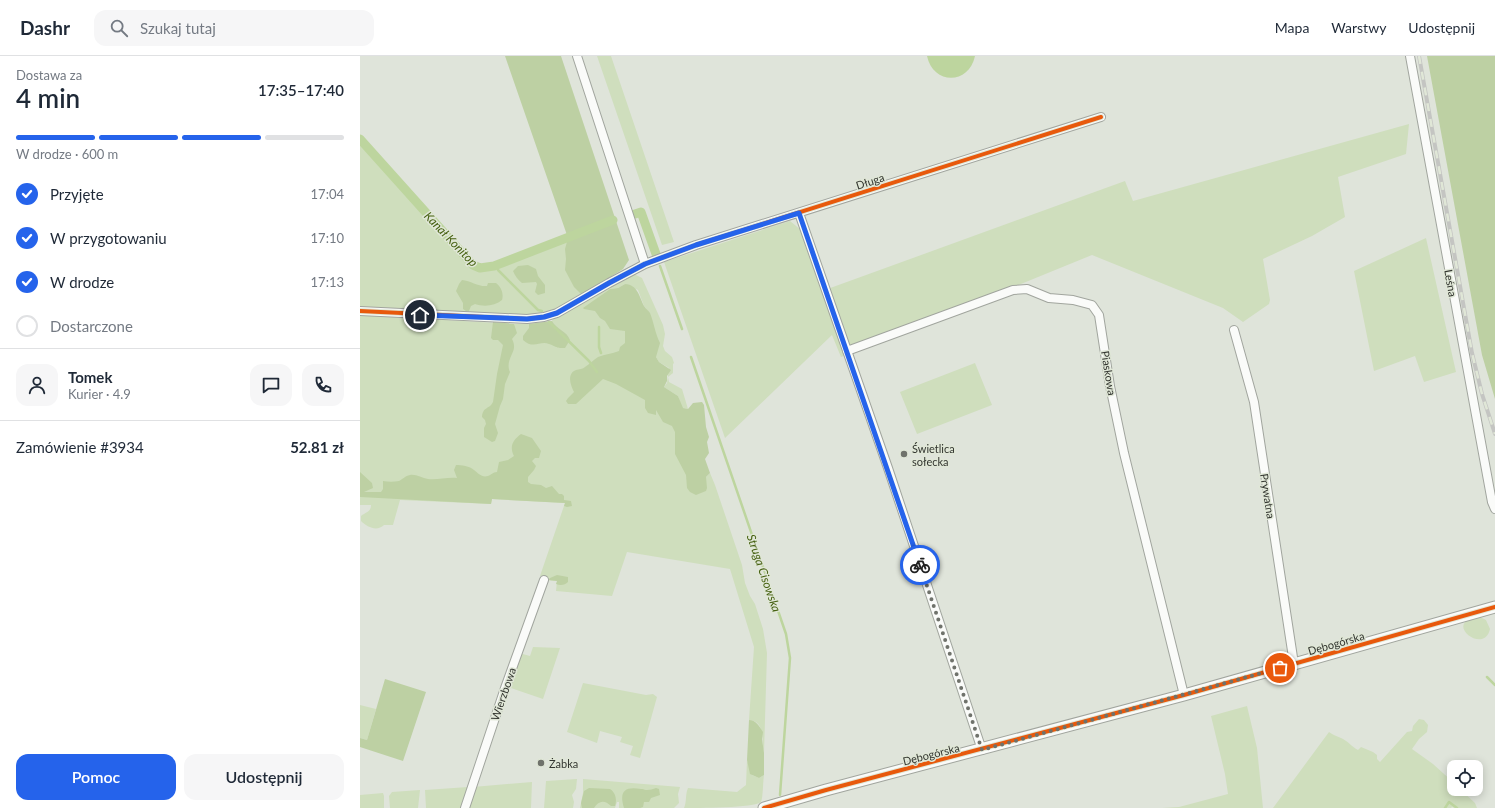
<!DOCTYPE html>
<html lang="pl">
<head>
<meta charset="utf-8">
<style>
	body { margin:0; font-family:Lato,sans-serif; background:#f6f6f7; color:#1f2937; height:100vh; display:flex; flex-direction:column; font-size:15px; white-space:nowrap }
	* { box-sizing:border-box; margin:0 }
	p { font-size:13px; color:#747a83 }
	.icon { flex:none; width:22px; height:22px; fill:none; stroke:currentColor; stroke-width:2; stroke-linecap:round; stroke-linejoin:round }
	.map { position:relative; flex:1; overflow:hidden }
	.side { display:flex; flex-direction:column; background:#fff; width:360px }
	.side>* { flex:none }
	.buttons { position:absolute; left:1087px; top:704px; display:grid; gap:8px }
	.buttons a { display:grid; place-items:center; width:36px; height:36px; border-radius:8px; background:#fff; box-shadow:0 2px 10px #0003; font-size:20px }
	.pin { position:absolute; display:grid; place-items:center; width:34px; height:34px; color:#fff; margin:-17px; border:2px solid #fff; border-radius:50%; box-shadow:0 1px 4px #0007 }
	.courier { position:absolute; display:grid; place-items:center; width:40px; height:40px; margin:-20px; border:3px solid #2563eb; border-radius:50%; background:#fff; color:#222; box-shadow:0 1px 5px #0007 }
	.headline em { font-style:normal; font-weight:600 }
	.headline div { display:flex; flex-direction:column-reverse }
	.headline { display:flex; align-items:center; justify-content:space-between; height:68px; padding:0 16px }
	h1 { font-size:26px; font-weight:600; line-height:30px }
	.bar { display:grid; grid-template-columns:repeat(4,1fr); gap:6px 4px; align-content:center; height:48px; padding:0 16px }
	.bar i { height:5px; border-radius:3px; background:#e0e1e3 }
	.bar .selected { background:#2563eb }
	.bar p { grid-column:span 4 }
	.line { display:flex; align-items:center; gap:10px; padding:0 16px; border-top:1px solid #e0e1e3 }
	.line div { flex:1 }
	.round { display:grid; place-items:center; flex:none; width:42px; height:42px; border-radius:12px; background:#f6f6f7 }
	ol { padding:0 16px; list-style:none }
	li { display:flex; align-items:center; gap:12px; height:44px }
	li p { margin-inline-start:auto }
	li .icon { padding:4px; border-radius:50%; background:#2563eb; color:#fff; stroke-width:4 }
	li:last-child { color:#747a83 }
	li i { width:22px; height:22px; border:2px solid #e0e1e3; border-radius:50% }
	.primary-button { display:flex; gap:8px; margin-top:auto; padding:8px 16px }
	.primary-button a { flex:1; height:46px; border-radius:12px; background:#2563eb; color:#fff; font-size:16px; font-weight:600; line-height:46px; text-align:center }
	.primary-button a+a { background:#f6f6f7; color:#1f2937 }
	header { display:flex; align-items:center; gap:24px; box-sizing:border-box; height:56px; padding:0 20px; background:#fff; border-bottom:1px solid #e0e1e3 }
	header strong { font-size:19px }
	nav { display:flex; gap:22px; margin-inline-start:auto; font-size:14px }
	.search { width:280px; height:36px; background:#f6f6f7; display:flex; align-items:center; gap:10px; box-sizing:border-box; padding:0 14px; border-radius:12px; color:#747a83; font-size:15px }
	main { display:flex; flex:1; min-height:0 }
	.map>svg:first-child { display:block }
</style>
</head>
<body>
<header>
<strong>Dashr</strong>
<div class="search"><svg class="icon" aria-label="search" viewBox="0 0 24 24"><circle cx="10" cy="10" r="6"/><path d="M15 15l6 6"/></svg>Szukaj tutaj</div>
<nav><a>Mapa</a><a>Warstwy</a><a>Udostępnij</a></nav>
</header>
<main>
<section class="side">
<div class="headline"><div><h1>4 min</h1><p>Dostawa za</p></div><em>17:35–17:40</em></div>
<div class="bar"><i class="selected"></i><i class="selected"></i><i class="selected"></i><i></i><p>W drodze · 600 m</p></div>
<ol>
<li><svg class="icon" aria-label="check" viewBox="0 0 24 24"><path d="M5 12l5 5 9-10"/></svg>Przyjęte<p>17:04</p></li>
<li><svg class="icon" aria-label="check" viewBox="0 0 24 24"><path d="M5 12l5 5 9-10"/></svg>W przygotowaniu<p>17:10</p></li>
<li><svg class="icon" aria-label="check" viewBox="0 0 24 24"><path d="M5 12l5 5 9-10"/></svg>W drodze<p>17:13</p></li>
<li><i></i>Dostarczone</li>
</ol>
<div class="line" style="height:72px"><a class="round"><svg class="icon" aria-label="person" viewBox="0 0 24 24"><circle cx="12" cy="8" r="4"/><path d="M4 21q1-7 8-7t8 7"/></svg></a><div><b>Tomek</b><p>Kurier · 4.9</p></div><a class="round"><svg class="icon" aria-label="chat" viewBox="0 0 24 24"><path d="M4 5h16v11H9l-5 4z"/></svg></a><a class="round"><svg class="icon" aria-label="phone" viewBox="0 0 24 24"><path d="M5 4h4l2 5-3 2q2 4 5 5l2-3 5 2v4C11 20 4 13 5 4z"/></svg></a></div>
<div class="line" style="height:52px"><div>Zamówienie #3934</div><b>52.81 zł</b></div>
<div class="primary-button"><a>Pomoc</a><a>Udostępnij</a></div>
</section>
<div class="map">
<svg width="1135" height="752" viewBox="0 0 1135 752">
	<rect width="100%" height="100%" fill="#dfe4da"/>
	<path fill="#cfdebd" d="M237,0H251L314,186L302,189Z
		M1049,68L1046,98L978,121L985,161L952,180L903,203L910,244L909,248L883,266L863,252L732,199L481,301L472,279L365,382L304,206L430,165L441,174L462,235L765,125L773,145Z
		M0,86L112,211L119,215H125L208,182L227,236L197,252L172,260L0,251Z
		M1066,182L1096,316L1064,326L1055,300L1014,315L994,215Z
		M274,218L282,222L303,269L305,278L303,290L305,295L312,301L314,307L313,308V317L308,321L309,326L322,333L328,353L322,352L318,340L304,331L307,327L309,312L299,306L296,301V280L289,256L284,250L278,234L265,228L258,232L250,233L235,244L256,248L314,359L346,424V421L350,417L355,429L382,509L385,527L390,540L395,548L403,573L407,597L404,697C401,685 406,665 389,664L394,591L370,513L267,496L252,540L196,535L197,525L187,524L188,522L180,520L205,447L132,443L131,448L40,444L33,469H24C17,476 7,471 1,465V460C6,456 11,456 11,449H0V259L154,268H169L192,265L193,262Z
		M615,307L632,349L557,378L540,336Z
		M1120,561L1126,564L1130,573C1125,597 1091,573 1108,564C1111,562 1116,562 1120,561Z
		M173,591L200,592L183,643L148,631L159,597L170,600Z
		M223,627L286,639L293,638L297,641L280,702L270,699L273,690L260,686L262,681L240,675L237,687L207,676Z
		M0,649L16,653L7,684L0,682Z
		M887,650L897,692L903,752H802L819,751L868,738L865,718L851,660Z
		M1059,663L1064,664L1068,669L1067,676L1059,683L1052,693L1073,708L1094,727V733H1100L1115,747L1117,752H1094L1092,751L1091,752H913L969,676C973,679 977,680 981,682C988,685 992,691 998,694L1001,691L1013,696L1017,699V703L1020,706L1047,676L1052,675L1053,670Z
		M387,704L392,719L399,722L404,719C403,725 403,742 401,746C395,752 336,752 324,752C327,745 325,739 328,732L377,736L386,729Z
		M217,723L216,733L212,739L214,746L213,752H184L186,725Z
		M223,723L320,731L318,738L319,747L314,752H259V746H257L255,752H220L223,737Z
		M172,726L171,752H107L113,731Z
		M108,731L101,752H66L65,734Z
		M60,734L58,752H30L29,740L32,736Z
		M23,737L24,740V752H0V739Z"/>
	<path fill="#bdd0a3" d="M145,0H201L269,204L263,213L222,239L214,231L205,214L206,203L205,193L208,182Z
		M1067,0H1135V343L1122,299Z
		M168,209L176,213L178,220L185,229V237L178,239L175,236L177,228L176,226L162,227C158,224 155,220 153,215L158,210Z
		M102,224C111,225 119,231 127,230L128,227H136C141,231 144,237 142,244C135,250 124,251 115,248L111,250L109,255H106L103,253V247L96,235L99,228Z
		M265,228C278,229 279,240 284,250C286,253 288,254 290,257C294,267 295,277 300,287L296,301L299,306L311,314L307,320V325L304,331L318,340L323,352L328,353L333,347L342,346L344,349L346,371L349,381L347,386L349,397L345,403L350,417L346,421L347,432L346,435L336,439L330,436L327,432L326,419L315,398V376L312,370L303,366L296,354V359L288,357L285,352V344L256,328L243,323L216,348H208L206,345L208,342L214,336C211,330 206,318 216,314C219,313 223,313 225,311C230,308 233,304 238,301C245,298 252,298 259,295L260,291L265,287V275L250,273L245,265L240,262L235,255L224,253L223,252L250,233L258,232Z
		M192,265C196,273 207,275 210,284L205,292C194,292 198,291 189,288C180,284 174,294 163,284V280L169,272V268Z
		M133,266L154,268L157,277L152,283C153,285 154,287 154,290C155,297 145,305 150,316L145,328L143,343L140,350L135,368L138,377L135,385L132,386L124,381V372L126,368L125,364L122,361C123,350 129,354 133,346L137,318L143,289L138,284H133L131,282Z
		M161,378L172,382L181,395L179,402H175L172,405L176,410L174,414L168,421V426L171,428L181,429L186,432L192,430L199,438H202L204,440V444L211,445L212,450L207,451L204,450L205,447L132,443L131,448L0,441V416L12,427L13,432L4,436H21L23,433V425C28,426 34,426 39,425C43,423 45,420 50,419C56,418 62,422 68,423C78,424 87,421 97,422L94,414L96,409C101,409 110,410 114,414C118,417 122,422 128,420C131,419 133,416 137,416L139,406L148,404L154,400C149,390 153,384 161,378Z
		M197,519L208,521V526C205,529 201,530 196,528L197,525L188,524L190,522Z
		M25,623L66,636L43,705L0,691V682L7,684Z
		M389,664C396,664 399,670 403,676L402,683L404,697V719L399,722L390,718L387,704Z
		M229,732L250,733C256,737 257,744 255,750H251C245,744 239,744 234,752H222L221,747L224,735Z
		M296,732L299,733L300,739L291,742L289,746H284L283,751L280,752H264C259,736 264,730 281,733C285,733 283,734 287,734C290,734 293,733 296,732Z"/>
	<path fill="#bdd59e" d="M567,0H615C609,29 573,29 567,0Z"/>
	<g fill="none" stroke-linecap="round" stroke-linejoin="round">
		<path stroke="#bdd59e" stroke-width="2.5" d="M300,210L322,273
			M138,214L178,254L182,255
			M189,266L229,305L237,316
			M239,271V291L241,297
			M331,301L426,578L430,602L420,739
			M1127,621L1135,629
			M1085,752L1089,746L1097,752"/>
		<path stroke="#bdd59e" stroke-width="9" d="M0,83L113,209L120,212L134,210L253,164
			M275,158L281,156L296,198"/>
		<defs>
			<path id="street" d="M217,0L285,208
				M1050,0L1132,446L1135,453
				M439,157L528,412L622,694
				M0,255L167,263L184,261L197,257L249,227L285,208L336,189L741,61
				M874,274L894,346L934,608
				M487,295L653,234L667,233L689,242L713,244L732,249L739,259L750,330L764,397L824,639
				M105,752L145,632L184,524"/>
			<path id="secondary" d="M404,752L466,734L824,639L1135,551"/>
		</defs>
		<use href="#street" stroke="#a1a59e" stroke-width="10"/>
		<use href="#secondary" stroke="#a1a59e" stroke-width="13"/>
		<use href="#street" stroke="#fafbf9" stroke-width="8"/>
		<use href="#secondary" stroke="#fafbf9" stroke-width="11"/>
		<defs>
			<path id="rail" d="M1059,0L1112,297L1122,338L1135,378"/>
		</defs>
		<use href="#rail" stroke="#c4c5c2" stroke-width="4"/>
		<use href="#rail" stroke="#e0e7d7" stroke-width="2.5" stroke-dasharray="8" stroke-linecap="butt"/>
		<defs>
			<path id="cycleway" d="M0,255L167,263L184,261L197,257L249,227L285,208L336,189L741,61
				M404,752L466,734L824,639L1135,551"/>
		</defs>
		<use href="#cycleway" stroke="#e0e7d7" stroke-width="6"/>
		<use href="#cycleway" stroke="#e8590c" stroke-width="4"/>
	</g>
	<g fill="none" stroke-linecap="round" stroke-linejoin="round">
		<path stroke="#6f726b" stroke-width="4" stroke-dasharray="0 7.2" d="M560,509L622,694L920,612"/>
		<path stroke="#2563eb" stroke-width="5" d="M60,259L167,263L184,261L197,257L249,227L285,208L336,189L439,157L560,509"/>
	</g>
	<g fill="#6f726b" stroke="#e0e7d7" stroke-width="1.5">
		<circle cx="544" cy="398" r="4"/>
		<circle cx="181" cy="707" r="4"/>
	</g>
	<g text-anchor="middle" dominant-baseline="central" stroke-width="3" stroke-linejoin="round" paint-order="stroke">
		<g font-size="11" fill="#32352f" stroke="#e0e7d7">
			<text transform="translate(510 125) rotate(-18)">Długa</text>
			<text transform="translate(1091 227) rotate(80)">Leśna</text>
			<text transform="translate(749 317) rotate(81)">Piaskowa</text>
			<text transform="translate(908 440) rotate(81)">Prywatna</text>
			<text transform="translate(976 587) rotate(-16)">Dębogórska</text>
			<text transform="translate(143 638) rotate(-71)">Wierzbowa</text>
			<text transform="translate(571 698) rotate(-14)">Dębogórska</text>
		</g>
		<g font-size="11" fill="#32352f" stroke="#e0e7d7" text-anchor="start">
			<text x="552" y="392">Świetlica<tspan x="552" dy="13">sołecka</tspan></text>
			<text x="189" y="707">Żabka</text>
		</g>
		<g font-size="12" font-style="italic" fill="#466112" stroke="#e0e7d7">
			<text transform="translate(91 183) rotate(46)">Kanał Konitop</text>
			<text transform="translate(404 517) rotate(71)">Struga Cisowska</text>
		</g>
	</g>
</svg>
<div class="buttons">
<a><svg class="icon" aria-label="locate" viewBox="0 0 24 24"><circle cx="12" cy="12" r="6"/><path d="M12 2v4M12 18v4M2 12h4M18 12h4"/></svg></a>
</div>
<div class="pin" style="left:920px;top:612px;background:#ea580c"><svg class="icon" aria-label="bag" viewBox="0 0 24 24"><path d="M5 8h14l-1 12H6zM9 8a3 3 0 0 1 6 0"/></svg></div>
<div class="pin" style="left:60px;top:259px;background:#1f2937"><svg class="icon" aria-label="home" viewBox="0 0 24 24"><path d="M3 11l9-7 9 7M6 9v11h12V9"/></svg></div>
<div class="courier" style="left:560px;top:509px"><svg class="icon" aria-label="bike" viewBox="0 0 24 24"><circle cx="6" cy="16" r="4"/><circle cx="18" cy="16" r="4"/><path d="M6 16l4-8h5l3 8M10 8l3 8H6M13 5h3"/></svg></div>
</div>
</main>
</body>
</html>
